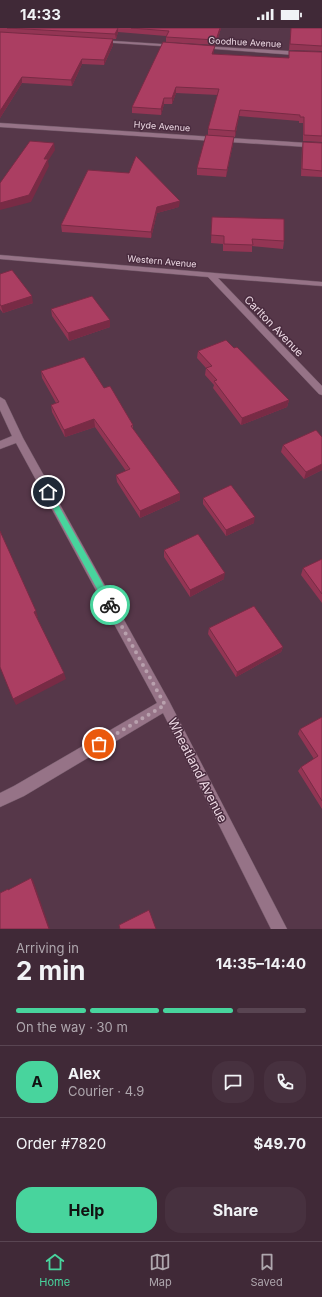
<!DOCTYPE html>
<html lang="en">
<head>
<meta charset="utf-8">
<style>
	body { margin:0; font-family:Inter,sans-serif; background:#47313f; color:#f1f3f6; height:100vh; display:flex; flex-direction:column; font-size:15px; white-space:nowrap }
	* { box-sizing:border-box; margin:0 }
	p { font-size:13px; color:#aea6ad }
	.icon { flex:none; width:22px; height:22px; fill:none; stroke:currentColor; stroke-width:2; stroke-linecap:round; stroke-linejoin:round }
	.map { position:relative; height:901px; overflow:hidden }
	.panel { display:flex; flex-direction:column; background:#402937; flex:1 }
	.panel>* { flex:none }
	.pin { position:absolute; display:grid; place-items:center; width:34px; height:34px; color:#fff; margin:-17px; border:2px solid #fff; border-radius:50%; box-shadow:0 1px 4px #0007 }
	.courier { position:absolute; display:grid; place-items:center; width:40px; height:40px; margin:-20px; border:3px solid #48d49d; border-radius:50%; background:#fff; color:#222; box-shadow:0 1px 5px #0007 }
	.summary em { font-style:normal; font-weight:700 }
	.summary div { display:flex; flex-direction:column-reverse }
	.summary { display:flex; align-items:center; justify-content:space-between; height:68px; padding:0 16px }
	h1 { font-size:26px; font-weight:700; line-height:30px }
	.bar { display:grid; grid-template-columns:repeat(4,1fr); gap:6px 4px; align-content:center; height:48px; padding:0 16px }
	.bar i { height:5px; border-radius:3px; background:#594552 }
	.bar .selected { background:#48d49d }
	.bar p { grid-column:span 4 }
	.line { display:flex; align-items:center; gap:10px; padding:0 16px; border-top:1px solid #594552 }
	.line div { flex:1 }
	.round { display:grid; place-items:center; flex:none; width:42px; height:42px; border-radius:16px; background:#47313f }
	.cta { display:flex; gap:8px; margin-top:auto; padding:8px 16px }
	.cta a { flex:1; height:46px; border-radius:16px; background:#48d49d; color:#111; font-size:16px; font-weight:700; line-height:46px; text-align:center }
	.cta a+a { background:#47313f; color:#f1f3f6 }
	.status { display:flex; justify-content:space-between; align-items:center; height:28px; padding:0 20px; background:#402937; direction:ltr }
	.status svg { height:11px; fill:currentColor }
	.dock { display:flex; justify-content:space-around; align-items:center; height:56px; border-top:1px solid #594552; background:#402937; font-size:11px; color:#aea6ad }
	.dock a { display:grid; justify-items:center; gap:2px }
	.dock .selected { color:#48d49d }
	.map>svg:first-child { display:block }
</style>
</head>
<body>
<div class="status"><b>14:33</b><svg viewBox="0 0 49 12"><path d="M0 12V9h3v3zM5 12V6h3v6zM10 12V3h3v9zM15 12V0h3v12zM26 1h20v11H26zM47 4h2v5h-2z"/></svg></div>
<div class="map">
<svg width="322" height="901" viewBox="0 0 322 901">
	<rect width="100%" height="100%" fill="#563749"/>
	<g fill="none" stroke-linecap="round" stroke-linejoin="round">
		<defs>
			<path id="minor" d="M98,12L176,17L178,18L176,19L100,14Z
				M200,18L322,25V29L202,20Z
				M0,95L322,116V120L0,99Z
				M0,227L322,254V258L218,250L322,358V367L319,366L208,249L0,231Z
				M0,369L5,372L23,410L169,673L287,901H271L163,685L24,768L0,779V765L14,758L157,675L16,415L0,421V413L12,408L0,382Z"/>
		</defs>
		<use href="#minor" stroke="#6f5665" stroke-width="1"/>
		<use href="#minor" fill="#967387" fill-rule="evenodd"/>
	</g>
	<path fill="#933554" d="M0,0H221L216,17L166,14V8L118,4L116,11L91,10L113,11V17L104,37L82,36L72,58L22,55L0,90Z
		M291,0H322V23L289,22Z
		M214,23L213,26L289,30V23L322,24V114L303,113V95H299V93L239,88L235,109L208,107V101L218,67L176,65L172,76H164L161,87L132,85V79Z
		M234,109L233,116L226,149L197,147V140Z
		M303,114L322,115V149L301,148L302,120Z
		M179,179L157,185L151,210L62,204L61,197Z
		M212,189L284,213L283,221L252,218V224L223,223V216L211,215Z
		M0,246L33,275L3,285L0,281Z
		M51,281L110,299L69,313L52,288Z
		M234,320L289,372L287,379L241,397L213,360L214,357L205,347L206,340L197,330L198,323Z
		M41,343L104,360L133,397V401L180,472L140,490L117,454L116,447L126,443L95,399L65,409L52,384L51,377L56,375L42,350Z
		M322,409V442L304,451L281,424L283,417Z
		M203,470L254,495L226,508L203,476Z
		M164,522L224,551L190,569L164,529Z
		M322,531V575L301,547L303,540Z
		M209,600L283,619L281,624L236,649L208,606Z
		M322,689V781L298,743L301,739L314,731L298,706L300,701Z"/>
	<path fill="#782b45" d="M118,0V4L116,11L115,6Z
		M220,0H221L216,17V12Z
		M113,11V17L104,37V32Z
		M215,18L214,23L212,32V26Z
		M82,31V36L72,58L71,52Z
		M22,49V55L0,90V83Z
		M176,59V65L172,76V70Z
		M164,70V76L161,87V81Z
		M240,82L239,88L235,109V103Z
		M234,109L233,116L226,149L227,142Z
		M54,115L55,122L48,133L49,138L31,174L0,182V175L44,131Z
		M180,173L179,179L157,185L151,210V204L157,179Z
		M32,268L33,275L3,285L1,278Z
		M110,292V299L69,313L68,305Z
		M289,372L287,379L241,397L242,390Z
		M94,391L95,399L65,409L64,402Z
		M322,436V442L304,451L306,444Z
		M180,465V472L140,490V483Z
		M255,489L254,495L226,508V502Z
		M225,545L224,551L190,569V562Z
		M36,583L38,589L36,590L34,584Z
		M283,619L281,624L236,649L237,644Z
		M64,645L66,651L16,677L13,671Z
		M31,850L33,852L50,901H49Z"/>
	<path fill="#ab3e62" stroke="#782b45" d="M7,0H118L115,6Z
		M131,0H220L216,12L166,9L169,3Z
		M291,0H322V18L290,16Z
		M0,4L113,11L104,32L82,31L71,52L22,49L0,83Z
		M163,14L215,18L212,26L289,30V23L322,24V108L304,107V89H300V87L240,82L235,103L208,101L219,61L176,59L172,70H164L161,81L132,79Z
		M206,107L234,109L227,142L197,140Z
		M30,113L54,115L44,131H48L29,167L0,175V155Z
		M303,114L322,115V143L302,141Z
		M136,128L180,173L157,179L151,204L61,197L88,142L129,145Z
		M212,189L284,191V213L252,211L253,217L224,216V208L211,207Z
		M12,242L32,268L1,278L0,276V246Z
		M92,268L110,292L68,305L51,281Z
		M226,312L234,320L237,319L289,372L242,390L214,353L217,352L206,340L212,338L198,323Z
		M84,329L104,360L110,358L133,397L131,398L180,465L140,483L116,447L130,441L94,391L64,402L51,377L59,374L41,343Z
		M316,402L322,409V436L306,444L283,417Z
		M231,457L255,489L226,502L203,470Z
		M0,503L36,583L34,584L64,645L13,671L0,639Z
		M198,506L225,545L190,562L164,522Z
		M322,531V566L303,540Z
		M254,578L283,619L237,644L209,600Z
		M322,689V773L301,739L318,728L300,701Z
		M31,850L49,901H0V865L8,861V862Z
		M149,882L156,901H120L119,897Z"/>
	<path fill="#48d49d" d="M48,461L50,462L113,574V579H107L44,464Z"/>
	<g fill="none" stroke-linecap="round" stroke-linejoin="round">
		<path stroke="#b8a0ad" stroke-width="4" stroke-dasharray="0 7.2" d="M99,716L165,677L110,577"/>
	</g>
	<g text-anchor="middle" dominant-baseline="central" stroke-width="3" stroke-linejoin="round" paint-order="stroke">
		<g font-size="9" fill="#ecd8e3" stroke="#4a2c3f">
			<text transform="translate(245 14) rotate(3)">Goodhue Avenue</text>
			<text transform="translate(162 98) rotate(4)">Hyde Avenue</text>
			<text transform="translate(162 233) rotate(5)">Western Avenue</text>
		</g>
		<g font-size="11" fill="#ecd8e3" stroke="#4a2c3f">
			<text transform="translate(274 298) rotate(46)">Carlton Avenue</text>
		</g>
		<g font-size="13" fill="#ecd8e3" stroke="#4a2c3f">
			<text transform="translate(198 742) rotate(63)">Wheatland Avenue</text>
		</g>
	</g>
</svg>
<div class="pin" style="left:99px;top:716px;background:#ea580c"><svg class="icon" aria-label="bag" viewBox="0 0 24 24"><path d="M5 8h14l-1 12H6zM9 8a3 3 0 0 1 6 0"/></svg></div>
<div class="pin" style="left:48px;top:464px;background:#1f2937"><svg class="icon" aria-label="home" viewBox="0 0 24 24"><path d="M3 11l9-7 9 7M6 9v11h12V9"/></svg></div>
<div class="courier" style="left:110px;top:577px"><svg class="icon" aria-label="bike" viewBox="0 0 24 24"><circle cx="6" cy="16" r="4"/><circle cx="18" cy="16" r="4"/><path d="M6 16l4-8h5l3 8M10 8l3 8H6M13 5h3"/></svg></div>
</div>
<section class="panel">
<div class="summary"><div><h1>2 min</h1><p>Arriving in</p></div><em>14:35–14:40</em></div>
<div class="bar"><i class="selected"></i><i class="selected"></i><i class="selected"></i><i></i><p>On the way · 30 m</p></div>
<div class="line" style="height:72px"><b class="round" style="background:#48d49d;color:#111">A</b><div><b>Alex</b><p>Courier · 4.9</p></div><a class="round"><svg class="icon" aria-label="chat" viewBox="0 0 24 24"><path d="M4 5h16v11H9l-5 4z"/></svg></a><a class="round"><svg class="icon" aria-label="phone" viewBox="0 0 24 24"><path d="M5 4h4l2 5-3 2q2 4 5 5l2-3 5 2v4C11 20 4 13 5 4z"/></svg></a></div>
<div class="line" style="height:52px"><div>Order #7820</div><b>$49.70</b></div>
<div class="cta"><a>Help</a><a>Share</a></div>
</section>
<nav class="dock">
<a class="selected"><svg class="icon" aria-label="home" viewBox="0 0 24 24"><path d="M3 11l9-7 9 7M6 9v11h12V9"/></svg>Home</a>
<a><svg class="icon" aria-label="map" viewBox="0 0 24 24"><path d="M3 6l6-2 6 2 6-2v14l-6 2-6-2-6 2zM9 4v14M15 6v14"/></svg>Map</a>
<a><svg class="icon" aria-label="saved" viewBox="0 0 24 24"><path d="M7 4h10v16l-5-4-5 4z"/></svg>Saved</a>
</nav>
</body>
</html>
